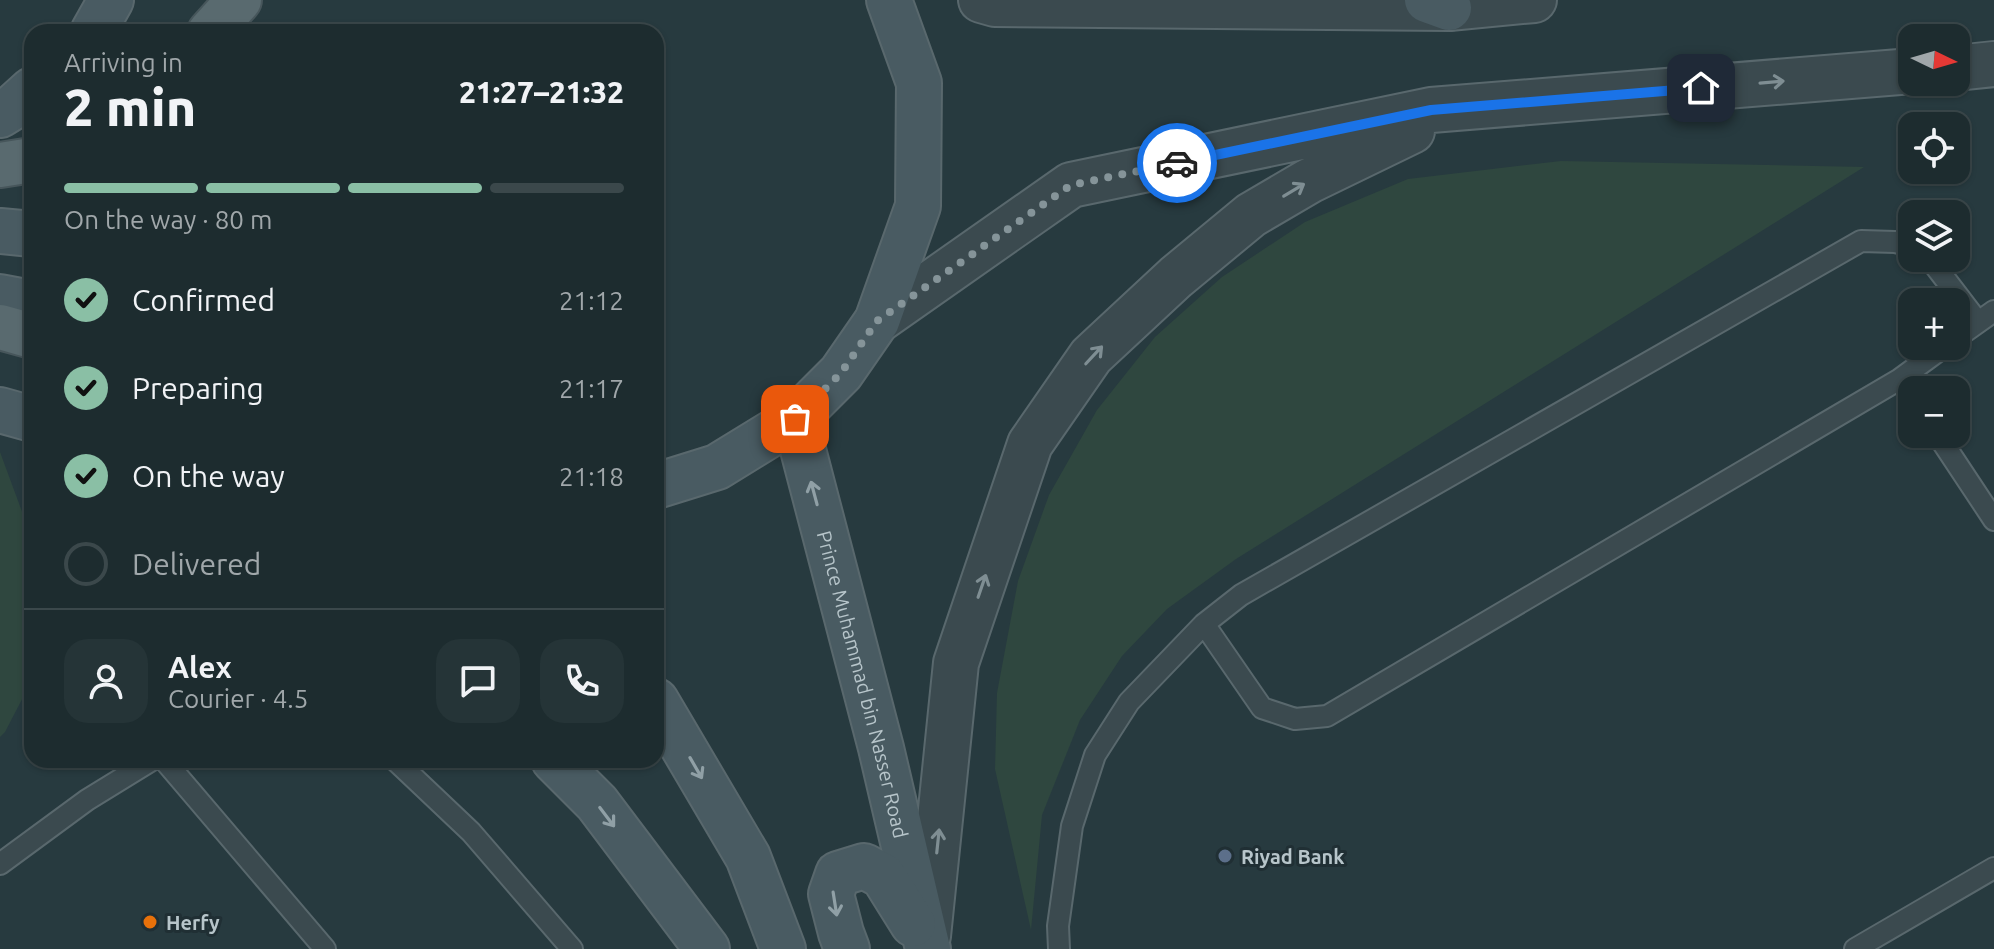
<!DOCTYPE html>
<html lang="en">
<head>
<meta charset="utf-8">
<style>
	body { margin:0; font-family:Ubuntu,sans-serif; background:#253437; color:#f1f3f6; height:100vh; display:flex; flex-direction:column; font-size:30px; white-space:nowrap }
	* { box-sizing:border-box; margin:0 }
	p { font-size:26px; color:#a0a7aa }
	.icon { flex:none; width:44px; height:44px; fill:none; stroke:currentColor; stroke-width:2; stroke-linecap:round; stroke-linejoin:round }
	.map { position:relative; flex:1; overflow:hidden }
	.side { position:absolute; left:24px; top:24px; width:640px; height:744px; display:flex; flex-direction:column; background:#1d2c2f; border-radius:24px; box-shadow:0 2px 6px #0004,0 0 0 2px #3b484b }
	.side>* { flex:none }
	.needle { width:52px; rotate:95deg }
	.fabs { position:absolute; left:1898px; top:24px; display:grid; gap:16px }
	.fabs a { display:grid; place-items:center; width:72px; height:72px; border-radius:16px; background:#1d2c2f; box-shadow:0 2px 6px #0004,0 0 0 2px #3b484b; font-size:40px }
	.pin { position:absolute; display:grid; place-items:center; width:68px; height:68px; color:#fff; margin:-34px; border-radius:16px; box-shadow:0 4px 12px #0006 }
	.courier { position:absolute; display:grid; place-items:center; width:80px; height:80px; margin:-40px; border:6px solid #1a73e8; border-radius:50%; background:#fff; color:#222; box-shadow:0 2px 10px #0007 }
	.overview em { font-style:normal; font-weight:800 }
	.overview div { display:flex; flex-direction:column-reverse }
	.overview { display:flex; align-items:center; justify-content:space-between; height:136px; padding:0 40px }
	h1 { font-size:52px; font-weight:800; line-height:60px }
	.bar { display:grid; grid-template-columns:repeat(4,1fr); gap:12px 8px; align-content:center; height:96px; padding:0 40px }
	.bar i { height:10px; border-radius:6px; background:#3b484b }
	.bar .selected { background:#8abfa5 }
	.bar p { grid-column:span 4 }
	.line { display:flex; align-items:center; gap:20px; padding:0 40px; border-top:2px solid #3b484b }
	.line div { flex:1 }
	.round { display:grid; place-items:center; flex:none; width:84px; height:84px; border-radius:24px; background:#253437 }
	ol { padding:0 40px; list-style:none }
	li { display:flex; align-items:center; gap:24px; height:88px }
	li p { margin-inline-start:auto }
	li .icon { padding:8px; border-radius:50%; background:#8abfa5; color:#111; stroke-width:4 }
	li:last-child { color:#a0a7aa }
	li i { width:44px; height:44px; border:4px solid #3b484b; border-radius:50% }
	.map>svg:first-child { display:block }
</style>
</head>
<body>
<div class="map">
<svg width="1994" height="949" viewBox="0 0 1994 949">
	<rect width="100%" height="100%" fill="#273a3f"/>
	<path fill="#2f473f" d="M1561,161L1864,167L1236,559L1167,609L1122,656L1080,720L1042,815L1031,930L995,769L997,693L1018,581L1049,495L1097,410L1155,337L1222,277L1305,222L1408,179Z
		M0,452L24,517L32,599V680L5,732L0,737Z"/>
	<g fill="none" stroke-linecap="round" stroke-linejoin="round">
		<defs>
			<path id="service" d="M1929,258L1978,322
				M1956,338L1994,311
				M1937,434L1994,520
				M1204,624L1262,708L1295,719L1327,716L1900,379L1945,346
				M164,760L325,949
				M395,760L471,832L572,949
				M0,864L87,800L152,760
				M1059,949L1058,926L1072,826L1095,755L1129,702L1204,624L1241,595L1861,241L1895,242L1912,246
				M1855,949L1994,868"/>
			<path id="tertiary" d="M981,0L995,4L1449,8L1534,0
				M1956,68L1994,64
				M877,321L1071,185L1431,110L1912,71
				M928,936L956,663L1030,444L1091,356L1176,277L1251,215L1309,181L1412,131"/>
			<g id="secondary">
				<path d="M1427,0L1449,8"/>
				<path d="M93,32L111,0"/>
				<path d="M0,115L13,107L32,90"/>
				<path d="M0,231L32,234"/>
				<path d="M0,297L32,303"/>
				<path d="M0,410L32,419"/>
				<path id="s1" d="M795,419L881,748L928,949"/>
				<path d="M656,486L717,467L795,419L841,373L877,321L918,206L919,83L889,0"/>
				<path d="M656,701L748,857L783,949"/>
				<path d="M554,760L597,803L707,949"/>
				<path d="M847,949L841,933L831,894L838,874L864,866L883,876L913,924"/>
			</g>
			<path id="primary" d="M210,32L239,0
				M0,165L32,160
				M0,327L32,336"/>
		</defs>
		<use href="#service" stroke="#59686d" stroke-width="24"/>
		<use href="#tertiary" stroke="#59686d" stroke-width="48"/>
		<use href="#secondary" stroke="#59686d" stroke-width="48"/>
		<use href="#primary" stroke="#47565b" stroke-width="48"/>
		<use href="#service" stroke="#3b4a4f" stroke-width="20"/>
		<use href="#tertiary" stroke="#3b4a4f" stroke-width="44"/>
		<use href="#secondary" stroke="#495b62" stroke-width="44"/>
		<use href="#primary" stroke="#596a6f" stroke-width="44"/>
	</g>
	<defs><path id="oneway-shaft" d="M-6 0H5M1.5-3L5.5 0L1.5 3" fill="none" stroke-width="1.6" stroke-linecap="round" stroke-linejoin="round" transform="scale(2)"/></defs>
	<g stroke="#7f8e93">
		<use href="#oneway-shaft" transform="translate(1772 82) rotate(-5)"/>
		<use href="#oneway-shaft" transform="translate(1294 190) rotate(-31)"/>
		<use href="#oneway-shaft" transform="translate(1094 355) rotate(-47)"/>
		<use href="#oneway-shaft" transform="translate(982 586) rotate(-71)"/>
		<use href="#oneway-shaft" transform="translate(938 841) rotate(-84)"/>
	</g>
	<g stroke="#90a0a6">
		<use href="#oneway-shaft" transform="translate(814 493) rotate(-105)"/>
		<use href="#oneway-shaft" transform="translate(696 768) rotate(60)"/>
		<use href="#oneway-shaft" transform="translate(607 817) rotate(53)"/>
		<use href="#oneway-shaft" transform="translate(835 904) rotate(81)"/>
	</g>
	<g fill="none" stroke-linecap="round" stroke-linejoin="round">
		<path stroke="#859499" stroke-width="8" stroke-dasharray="0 14.4" d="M795,419L841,373L877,321L1071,185L1177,163"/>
		<path stroke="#1a73e8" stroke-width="10" d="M1177,163L1431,110L1701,88"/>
	</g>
	<circle fill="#5c6f8a" stroke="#202f34" stroke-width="3" cx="1225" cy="856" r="8"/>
	<circle fill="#e8710a" stroke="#202f34" stroke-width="3" cx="150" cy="922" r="8"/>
	<g text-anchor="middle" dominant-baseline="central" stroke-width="6" stroke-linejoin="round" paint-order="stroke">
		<g font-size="20" fill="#b7c5ca" stroke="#202f34">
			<text stroke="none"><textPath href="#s1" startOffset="274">Prince Muhammad bin Nasser Road</textPath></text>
		</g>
		<g font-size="20" font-weight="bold" fill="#b7c5ca" stroke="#202f34" text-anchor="start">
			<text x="1241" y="856">Riyad Bank</text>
			<text x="166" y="922">Herfy</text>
		</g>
	</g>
</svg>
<div class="fabs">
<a><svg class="needle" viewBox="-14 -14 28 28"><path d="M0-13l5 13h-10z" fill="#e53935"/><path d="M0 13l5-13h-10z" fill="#a0a7aa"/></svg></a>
<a><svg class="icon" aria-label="locate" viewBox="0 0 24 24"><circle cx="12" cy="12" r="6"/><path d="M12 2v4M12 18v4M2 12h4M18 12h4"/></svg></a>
<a><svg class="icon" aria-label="layers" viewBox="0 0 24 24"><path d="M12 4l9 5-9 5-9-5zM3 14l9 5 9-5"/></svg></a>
<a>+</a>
<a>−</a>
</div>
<div class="pin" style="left:795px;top:419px;background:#ea580c"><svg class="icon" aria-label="bag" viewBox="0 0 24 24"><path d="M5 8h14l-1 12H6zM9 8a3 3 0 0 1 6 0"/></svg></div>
<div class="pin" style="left:1701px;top:88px;background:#1f2937"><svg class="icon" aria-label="home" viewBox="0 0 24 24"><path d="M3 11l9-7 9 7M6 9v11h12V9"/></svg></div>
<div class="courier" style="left:1177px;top:163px"><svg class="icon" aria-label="car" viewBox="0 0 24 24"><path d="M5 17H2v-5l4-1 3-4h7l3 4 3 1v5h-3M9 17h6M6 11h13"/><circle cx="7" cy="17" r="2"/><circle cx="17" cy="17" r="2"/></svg></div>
<section class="side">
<div class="overview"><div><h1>2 min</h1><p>Arriving in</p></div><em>21:27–21:32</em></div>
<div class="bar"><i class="selected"></i><i class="selected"></i><i class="selected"></i><i></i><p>On the way · 80 m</p></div>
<ol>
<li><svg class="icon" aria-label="check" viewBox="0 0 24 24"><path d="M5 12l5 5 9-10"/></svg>Confirmed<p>21:12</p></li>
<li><svg class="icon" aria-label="check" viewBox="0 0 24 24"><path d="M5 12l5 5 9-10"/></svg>Preparing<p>21:17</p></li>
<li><svg class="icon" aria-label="check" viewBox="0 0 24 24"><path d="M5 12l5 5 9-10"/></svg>On the way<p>21:18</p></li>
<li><i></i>Delivered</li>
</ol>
<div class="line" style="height:144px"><a class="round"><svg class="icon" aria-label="person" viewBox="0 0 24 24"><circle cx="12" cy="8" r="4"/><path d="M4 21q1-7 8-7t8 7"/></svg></a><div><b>Alex</b><p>Courier · 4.5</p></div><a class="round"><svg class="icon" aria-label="chat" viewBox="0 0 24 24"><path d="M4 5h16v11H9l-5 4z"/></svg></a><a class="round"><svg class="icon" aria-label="phone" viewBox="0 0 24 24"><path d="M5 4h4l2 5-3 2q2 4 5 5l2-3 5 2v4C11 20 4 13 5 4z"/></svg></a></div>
</section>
</div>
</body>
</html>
